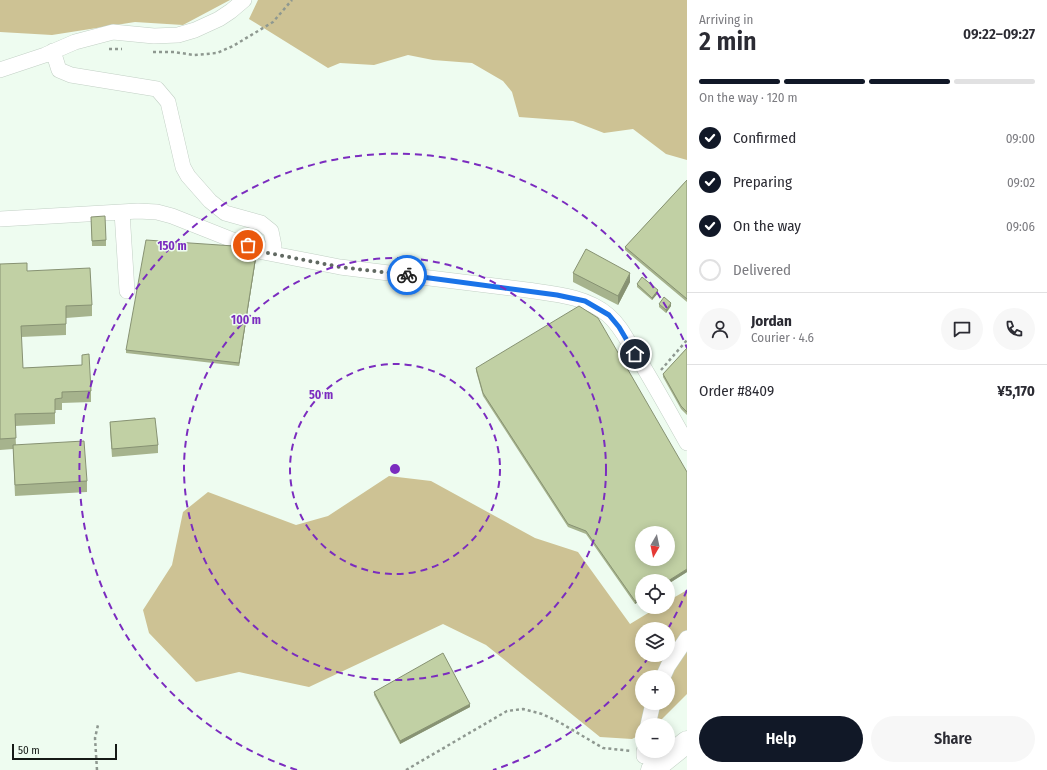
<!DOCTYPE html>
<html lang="en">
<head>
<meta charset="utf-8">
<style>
	body { margin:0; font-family:"Fira Sans Condensed",sans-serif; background:#f7f7f7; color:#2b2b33; height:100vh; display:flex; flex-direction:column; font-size:15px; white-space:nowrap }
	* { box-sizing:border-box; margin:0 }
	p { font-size:13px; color:#7c7c81 }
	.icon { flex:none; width:22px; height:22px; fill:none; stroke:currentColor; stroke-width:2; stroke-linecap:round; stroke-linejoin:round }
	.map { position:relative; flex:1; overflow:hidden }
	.sheet { display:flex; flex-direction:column; background:#fff; width:360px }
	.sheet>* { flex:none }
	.needle { width:26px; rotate:189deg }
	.fabs { position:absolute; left:635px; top:526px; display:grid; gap:8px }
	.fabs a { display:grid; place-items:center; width:40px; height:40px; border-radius:50%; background:#fff; box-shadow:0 2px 10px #0003; font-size:20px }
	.scale { position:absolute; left:12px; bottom:10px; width:105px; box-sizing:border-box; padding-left:4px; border:2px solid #151a16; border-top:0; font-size:11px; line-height:14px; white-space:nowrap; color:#151a16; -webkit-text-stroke:3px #eefcf0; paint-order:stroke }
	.pin { position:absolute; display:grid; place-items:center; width:34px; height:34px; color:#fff; margin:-17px; border:2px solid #fff; border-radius:50%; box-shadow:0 1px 4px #0007 }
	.courier { position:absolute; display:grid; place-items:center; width:40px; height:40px; margin:-20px; border:3px solid #1a73e8; border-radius:50%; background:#fff; color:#222; box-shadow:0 1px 5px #0007 }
	.headline em { font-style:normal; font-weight:600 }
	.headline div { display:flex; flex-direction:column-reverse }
	.headline { display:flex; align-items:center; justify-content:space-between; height:68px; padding:0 12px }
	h1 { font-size:26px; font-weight:600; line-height:30px }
	.bar { display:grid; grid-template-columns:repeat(4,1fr); gap:6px 4px; align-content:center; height:48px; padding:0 12px }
	.bar i { height:5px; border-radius:3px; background:#e1e1e2 }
	.bar .on { background:#111827 }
	.bar p { grid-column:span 4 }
	.line { display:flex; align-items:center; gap:10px; padding:0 12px; border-top:1px solid #e1e1e2 }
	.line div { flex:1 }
	.round { display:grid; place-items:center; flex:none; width:42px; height:42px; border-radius:21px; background:#f7f7f7 }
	ol { padding:0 12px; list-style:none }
	li { display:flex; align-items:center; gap:12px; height:44px }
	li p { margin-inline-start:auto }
	li .icon { padding:4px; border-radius:50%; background:#111827; color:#fff; stroke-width:4 }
	li:last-child { color:#7c7c81 }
	li i { width:22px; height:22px; border:2px solid #e1e1e2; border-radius:50% }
	.button { display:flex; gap:8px; margin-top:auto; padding:8px 12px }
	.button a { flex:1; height:46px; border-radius:24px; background:#111827; color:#fff; font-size:16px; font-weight:600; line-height:46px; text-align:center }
	.button a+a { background:#f7f7f7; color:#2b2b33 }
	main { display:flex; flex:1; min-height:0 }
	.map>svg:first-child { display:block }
</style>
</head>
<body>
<main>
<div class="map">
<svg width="687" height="770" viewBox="0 0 687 770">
	<rect width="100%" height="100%" fill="#eefcf0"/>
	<path fill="#cdc294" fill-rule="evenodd" d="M0,0H230L183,25L135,22L52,35L0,32Z
		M258,0H687V160L666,154L633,129L604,133L573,121L519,117L512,92L503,81L472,63L433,60L408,55L374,65L340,63L328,68L249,19Z
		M389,476L431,481L535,538L578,552L630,624L658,607H668V601L687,590V694L656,725H642V734L632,739L600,737L486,645L443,624L309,687L239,672L196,682L149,633L143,610L172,565L183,512L208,492L296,525L328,516ZM642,629H668V655H642ZM642,677H668V703H642Z"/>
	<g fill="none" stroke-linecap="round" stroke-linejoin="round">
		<defs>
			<path id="minor" d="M53,51L59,70L71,75L157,89L168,102L183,167L188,176L210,201L225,213L261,223L271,231L274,246L263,252
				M0,70L45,55L75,42L113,32L154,36L178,35L195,30L219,19L231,11L244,0
				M122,212L127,291
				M0,219L138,211L157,212L172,216L263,252L340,267L527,290C554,294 586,296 608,315C620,325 627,340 635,353C653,382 670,413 687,443
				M663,677L668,666L687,638
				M648,725L653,703
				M644,751V756"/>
			<path id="highway" d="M652,770L687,742"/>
		</defs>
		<use href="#minor" stroke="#c2d0c5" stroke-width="16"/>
		<use href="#highway" stroke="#c2d0c5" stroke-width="23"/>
		<path stroke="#8e9890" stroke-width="2.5" stroke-dasharray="3 3" stroke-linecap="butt" d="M109,49H122
			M153,52H174L194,55L217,53L233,46L273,22L292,0
			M661,370L687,340
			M97,770L95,738L98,725
			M406,770L507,711L523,709L542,714L559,722L603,748L632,751"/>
		<use href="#minor" stroke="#fff" stroke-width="15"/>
		<use href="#highway" stroke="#fff" stroke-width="22"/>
	</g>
	<path fill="#a6b38d" d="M687,180V302L625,250V247Z
		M91,217L106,240V246H92Z
		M256,258L239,366L126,353V350Z
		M0,264L27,271L92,305V316L66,318V335L21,337L23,368L82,365V355L91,391V402L62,403V410H55V424L15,426L16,445L87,481V492L15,496L13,449L0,450Z
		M573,273L630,282L618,305L573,282Z
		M637,284L658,293L652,300L637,287Z
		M659,304L671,306L666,313L659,307Z
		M687,348V415L681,409L663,377V374Z
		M476,368L687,472V572L668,584V581L635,604L586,534L568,527L483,396L476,371Z
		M110,422L158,445V453L112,457L110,430Z
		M374,692L470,707L400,744L374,695Z"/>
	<path fill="#879273" d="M256,255V258L239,366V363Z
		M630,273V282L618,305V296Z
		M658,290V293L652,300V298Z
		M671,303V306L666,313V310Z
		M687,569V572L668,584V581Z
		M642,597V600L635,604V601Z
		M470,704V707L400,744V741Z"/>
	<path fill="#c1d0a4" stroke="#879273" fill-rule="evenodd" d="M687,180V299L625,247Z
		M105,216L106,240L92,241L91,217Z
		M146,240L234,246L256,255L239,363L126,350Z
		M586,249L630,273L618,296L573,273Z
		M27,263V271L90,268L92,305L66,306V324L21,326L23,368L82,365V355L89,354L91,391L62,392V398L55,399V413L15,414L16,438L0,439V264Z
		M642,277L658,290L652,298L637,284Z
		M664,297L671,303L666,310L659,304Z
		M579,306L598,318L687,472V569L668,581H642V597L635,601L586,531L568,524L483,393L476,368ZM642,533H668V559H642Z
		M687,348V412L681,406L663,374Z
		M155,418L158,445L112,449L110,422Z
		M84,441L87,481L15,485L13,445Z
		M443,653L470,704L400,741L374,692Z"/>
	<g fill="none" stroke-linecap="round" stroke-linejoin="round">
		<path stroke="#616962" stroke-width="4" stroke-dasharray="0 7.2" d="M248,245L263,252L340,267L407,275"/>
		<path stroke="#1a73e8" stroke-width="5" d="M407,275L557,295L585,301L609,315L619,327L635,354"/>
	</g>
	<g fill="none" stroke="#7b2cbf" stroke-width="2" stroke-dasharray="7 5">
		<circle cx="395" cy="469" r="105"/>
		<circle cx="395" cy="469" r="211"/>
		<path d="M687 590A316 316 0 0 1 669 627M649 657A316 316 0 0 1 493 770M297 770A316 316 0 1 1 687 348"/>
	</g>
	<circle cx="395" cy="469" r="6" fill="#7b2cbf" stroke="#eefcf0" stroke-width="2"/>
	<g font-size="12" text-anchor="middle" font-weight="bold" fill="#7b2cbf" stroke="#eefcf0" stroke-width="3" stroke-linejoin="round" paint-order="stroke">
		<text x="172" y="250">150 m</text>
		<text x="246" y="324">100 m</text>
		<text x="321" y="399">50 m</text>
	</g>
</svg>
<div class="fabs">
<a><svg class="needle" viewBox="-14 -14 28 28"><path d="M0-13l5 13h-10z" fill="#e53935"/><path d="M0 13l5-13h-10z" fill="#7c7c81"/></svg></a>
<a><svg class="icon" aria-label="locate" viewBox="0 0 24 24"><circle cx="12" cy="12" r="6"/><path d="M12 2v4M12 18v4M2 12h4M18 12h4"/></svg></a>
<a><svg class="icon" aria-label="layers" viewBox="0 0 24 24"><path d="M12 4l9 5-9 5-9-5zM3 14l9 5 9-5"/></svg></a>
<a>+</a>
<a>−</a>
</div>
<div class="scale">50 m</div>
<div class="pin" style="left:248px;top:245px;background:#ea580c"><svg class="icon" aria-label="bag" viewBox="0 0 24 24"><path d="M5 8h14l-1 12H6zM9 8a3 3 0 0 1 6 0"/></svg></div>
<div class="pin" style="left:635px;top:354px;background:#1f2937"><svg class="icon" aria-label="home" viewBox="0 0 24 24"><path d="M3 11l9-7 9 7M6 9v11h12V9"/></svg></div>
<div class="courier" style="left:407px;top:275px"><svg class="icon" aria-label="bike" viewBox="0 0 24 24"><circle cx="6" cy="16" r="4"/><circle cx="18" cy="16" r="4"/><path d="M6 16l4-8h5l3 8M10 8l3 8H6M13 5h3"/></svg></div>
</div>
<section class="sheet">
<div class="headline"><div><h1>2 min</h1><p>Arriving in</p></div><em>09:22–09:27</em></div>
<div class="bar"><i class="on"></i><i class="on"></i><i class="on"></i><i></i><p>On the way · 120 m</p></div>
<ol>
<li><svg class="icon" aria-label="check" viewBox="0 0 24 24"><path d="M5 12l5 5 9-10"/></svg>Confirmed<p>09:00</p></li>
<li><svg class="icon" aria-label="check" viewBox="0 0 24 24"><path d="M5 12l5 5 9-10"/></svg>Preparing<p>09:02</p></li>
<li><svg class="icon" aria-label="check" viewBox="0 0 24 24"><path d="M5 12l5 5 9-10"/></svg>On the way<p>09:06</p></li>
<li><i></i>Delivered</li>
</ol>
<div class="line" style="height:72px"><a class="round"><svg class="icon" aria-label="person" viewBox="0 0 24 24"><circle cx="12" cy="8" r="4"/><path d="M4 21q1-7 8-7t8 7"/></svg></a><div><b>Jordan</b><p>Courier · 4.6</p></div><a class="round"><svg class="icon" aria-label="chat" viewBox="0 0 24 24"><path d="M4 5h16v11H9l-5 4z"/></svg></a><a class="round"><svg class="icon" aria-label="phone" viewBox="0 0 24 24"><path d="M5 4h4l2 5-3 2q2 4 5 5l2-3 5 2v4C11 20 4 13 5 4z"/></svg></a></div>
<div class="line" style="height:52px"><div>Order #8409</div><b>¥5,170</b></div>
<div class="button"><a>Help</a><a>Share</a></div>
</section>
</main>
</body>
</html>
